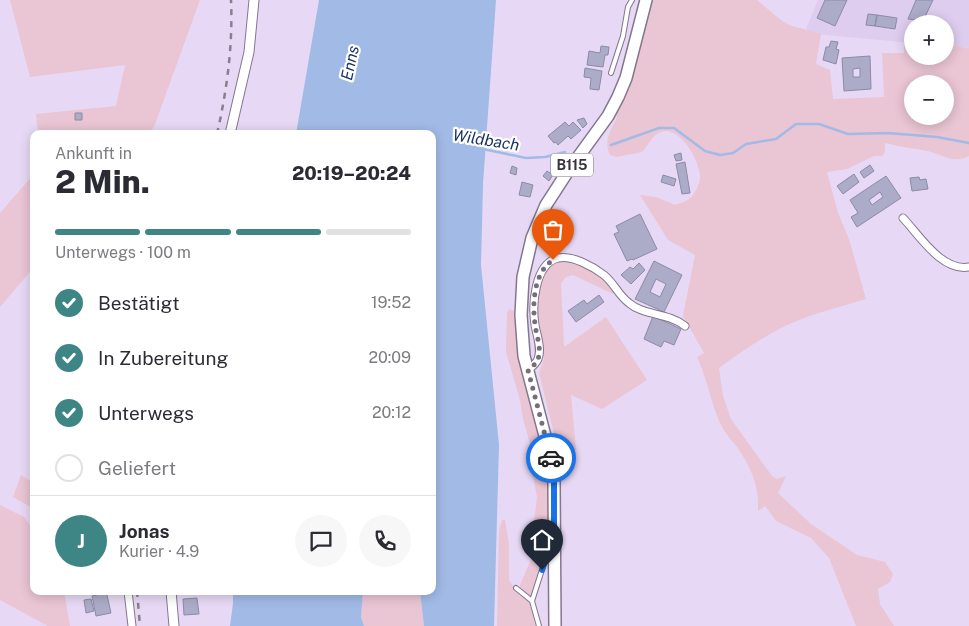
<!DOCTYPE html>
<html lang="de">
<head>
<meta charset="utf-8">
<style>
	body { margin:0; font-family:"Public Sans",sans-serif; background:#f7f7f7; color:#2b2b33; height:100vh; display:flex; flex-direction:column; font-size:19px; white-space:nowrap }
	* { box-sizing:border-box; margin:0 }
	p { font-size:16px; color:#7c7c81 }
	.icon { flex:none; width:28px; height:28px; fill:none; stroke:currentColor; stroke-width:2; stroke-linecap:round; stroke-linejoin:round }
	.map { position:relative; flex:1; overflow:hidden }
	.drawer { position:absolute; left:30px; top:130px; width:406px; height:465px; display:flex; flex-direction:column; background:#fff; border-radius:10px; box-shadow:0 2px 12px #0003 }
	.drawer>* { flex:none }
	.controls { position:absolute; left:904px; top:15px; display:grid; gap:10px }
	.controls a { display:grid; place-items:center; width:50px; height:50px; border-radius:50%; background:#fff; box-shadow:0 2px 12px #0003; font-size:25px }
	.pin { position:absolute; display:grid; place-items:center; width:42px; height:42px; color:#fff; margin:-51px -21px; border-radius:50% 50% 50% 0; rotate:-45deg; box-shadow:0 0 5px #0007 }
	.pin .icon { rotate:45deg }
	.courier { position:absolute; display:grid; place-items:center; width:50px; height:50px; margin:-25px; border:4px solid #1a73e8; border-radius:50%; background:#fff; color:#222; box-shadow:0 1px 6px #0007 }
	.headline em { font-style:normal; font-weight:800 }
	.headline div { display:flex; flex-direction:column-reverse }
	.headline { display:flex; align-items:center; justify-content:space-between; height:85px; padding:0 25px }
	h1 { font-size:32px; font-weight:800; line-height:38px }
	.bar { display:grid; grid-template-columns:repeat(4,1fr); gap:8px 5px; align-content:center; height:60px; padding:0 25px }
	.bar i { height:6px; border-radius:4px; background:#e1e1e2 }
	.bar .active { background:#3e8686 }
	.bar p { grid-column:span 4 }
	.line { display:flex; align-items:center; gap:12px; padding:0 25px; border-top:1px solid #e1e1e2 }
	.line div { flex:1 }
	.round { display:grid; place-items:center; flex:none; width:52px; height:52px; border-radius:26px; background:#f7f7f7 }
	ol { padding:0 25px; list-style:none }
	li { display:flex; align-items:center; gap:15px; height:55px }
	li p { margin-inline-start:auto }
	li .icon { padding:5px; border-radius:50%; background:#3e8686; color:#fff; stroke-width:4 }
	li:last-child { color:#7c7c81 }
	li i { width:28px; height:28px; border:2px solid #e1e1e2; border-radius:50% }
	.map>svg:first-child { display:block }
</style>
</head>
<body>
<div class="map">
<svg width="969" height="626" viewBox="0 0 969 626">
	<rect width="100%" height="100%" fill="#e7d9f5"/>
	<path fill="#decdef" d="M818,0H969V48L945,44V24H912V43L815,34L806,29Z"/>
	<path fill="#eac5d3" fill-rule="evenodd" d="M10,0H200L154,127L148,134H38L36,114L116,106L125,65L30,77Z
		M651,0H757L781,20L789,25L821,34L816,64L830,70L833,99L884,97L882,53H904V42L912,43V56H945V44L969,48V156C953,164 943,155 928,151C913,148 899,147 885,143V152L882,156H874L847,169L827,172L838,213L849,239L866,299C839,307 811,314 785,326C761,338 740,353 719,368L723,396L731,419L772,476L777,479L786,476L778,493L811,524L857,555L885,562L893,574L890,582L878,589L880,604L894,626H856L829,558L811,538L776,521L765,506L758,511C759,485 752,469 737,447C732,441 727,435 723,429C711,406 708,380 697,357L704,353L683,316L695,255L668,240L640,195L656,197L675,205C679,203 685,202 689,199C694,195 699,186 700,179C702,164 678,119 657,134C651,138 647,147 642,152L617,157L610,155C603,141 611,130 617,117L615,112L633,76ZM912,84H945V116H912Z
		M34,174V267L0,307V213Z
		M559,260C587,263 597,272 616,291L613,294L573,275L566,277L561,283L564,347L606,317L647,380L602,409L571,395L576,449L573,455L565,457L558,449L539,373L544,359L539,331L537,311L539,289L547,265Z
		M510,309L514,311L519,355L544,448L549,485V535L546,551L530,597L520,589V585L532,557V537L537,497L532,470V451L523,419L520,400L506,352L507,312Z
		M21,475L34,483V509L13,497Z
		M0,505L24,517L34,531V591H64L70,626H48L0,600Z
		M502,520H505L509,544V580L520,596L530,601L535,626H497L499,530Z
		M363,591H420L424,626H364L361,617Z"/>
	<path fill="#a2bae6" d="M319,0H496L483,184L481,265L499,445L494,626H424L420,591H432V134H296Z
		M233,591H363L361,617L364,626H230L233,603Z"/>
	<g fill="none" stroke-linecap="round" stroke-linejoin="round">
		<path stroke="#a2bae6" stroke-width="2.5" d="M611,145L659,128H674L705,151L720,155L733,153L746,144L776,139L796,124H819L848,134L888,133L937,137L969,143
			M483,149L526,158L545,157L565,152"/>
	</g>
	<path fill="#acacc9" stroke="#8b8ba7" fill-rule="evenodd" d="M825,0H847L835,26L817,18Z
		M916,0H933L923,21L908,19Z
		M868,14L877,15L875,26L866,25Z
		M877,15L897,18L895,29L875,26Z
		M831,41L838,42L836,49L839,50L836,64L823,60L826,47H829Z
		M601,46L609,47L608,55H605L603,67L587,65L589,51L600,53Z
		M870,56L871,89L844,91L842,58ZM860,68V77H853V69Z
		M585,68L602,71L599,90L590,89L591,78L584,77Z
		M75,113H82V120H75Z
		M584,118L587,124L583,128L577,120Z
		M565,122L569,126L573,122L581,130L571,139L568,136L558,145L556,142L554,143L548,136Z
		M681,153L682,160L676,161L674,155Z
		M685,162L690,193L682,194L676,164Z
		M870,165L874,171L864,178L860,172Z
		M512,166L517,168L516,175L510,173Z
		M547,171L553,175L549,181L543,176Z
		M854,174L859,182L843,194L837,186Z
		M663,175L676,179L674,186L661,182Z
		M886,176L901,198L857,227L851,217L858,213L850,200ZM880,192L883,197L872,205L869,200Z
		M919,177L920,180L926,179L928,189L912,191L910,178Z
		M522,182L533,185L530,197L519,195Z
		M640,214L657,249L633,260L632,259L627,261L614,234L619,232L616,226Z
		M654,261L682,275L664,312L635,299ZM656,279L666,284L660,297L650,292Z
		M639,263L645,270L631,284L621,275L630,267L633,269Z
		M599,295L604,302L576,322L568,311L584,300L587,304Z
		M653,316L681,329L674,345L664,341L661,347L644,339Z
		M96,591H109V594L107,595L111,613L96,616L92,596L97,595Z
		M197,598L199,614L184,615L183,599Z
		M91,599L94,611L86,613L84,600Z"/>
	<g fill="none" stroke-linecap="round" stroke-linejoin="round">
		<defs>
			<path id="service" d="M611,73L623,36L628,7L632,0
				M516,588L532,601
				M539,626L532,601L547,554L552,550"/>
			<path id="minor" d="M903,218C919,235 942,272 969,267
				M528,370C532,367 536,364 538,359C542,349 537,336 535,325C532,306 534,264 558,258C572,255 592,266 604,275C614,283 619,296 629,303C644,316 667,312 685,326
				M128,591L132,626"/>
			<path id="tertiary" d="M230,134L249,52L254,0
				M171,591L174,626"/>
			<path id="primary" d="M555,626L554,482L550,455L524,356L521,315L523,277L532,238L546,205L568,171L608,116L618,97L626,78L646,0"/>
		</defs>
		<use href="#service" stroke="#83768f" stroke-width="6"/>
		<use href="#minor" stroke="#83768f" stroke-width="9"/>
		<use href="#tertiary" stroke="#83768f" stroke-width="11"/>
		<use href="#primary" stroke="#83768f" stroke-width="14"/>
		<use href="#service" stroke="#fff" stroke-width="4"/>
		<use href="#minor" stroke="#fff" stroke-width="7"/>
		<use href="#tertiary" stroke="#fff" stroke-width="9"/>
		<use href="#primary" stroke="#fff" stroke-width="11"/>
		<path stroke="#887e91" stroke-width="2.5" stroke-dasharray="6 6" stroke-linecap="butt" d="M217,134C227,90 233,45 231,0
			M137,591L140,626"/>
	</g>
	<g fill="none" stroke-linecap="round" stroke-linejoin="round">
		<path stroke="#766d7e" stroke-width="5" stroke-dasharray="0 9" d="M551,458L528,370C532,366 537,364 538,359C542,348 536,335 535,324C532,303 534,272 553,260"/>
		<path stroke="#1a73e8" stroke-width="6" d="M542,570L547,554L554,549V482L551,458"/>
	</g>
	<g text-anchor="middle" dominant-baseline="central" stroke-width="4.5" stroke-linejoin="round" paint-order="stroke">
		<rect fill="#fff" stroke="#747078" stroke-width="1" x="551" y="153.5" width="42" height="23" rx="4"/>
		<g font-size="14" font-weight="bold" fill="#39333e">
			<text x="572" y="165">B115</text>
		</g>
		<g font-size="16" font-style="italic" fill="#1a3469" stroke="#fff">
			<text transform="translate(350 63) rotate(-78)">Enns</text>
			<text transform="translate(486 140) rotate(9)">Wildbach</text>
		</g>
	</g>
</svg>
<div class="controls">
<a>+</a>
<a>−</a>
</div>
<div class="pin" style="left:553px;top:260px;background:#ea580c"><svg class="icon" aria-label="bag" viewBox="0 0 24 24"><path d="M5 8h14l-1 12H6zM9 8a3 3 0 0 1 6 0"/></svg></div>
<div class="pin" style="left:542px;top:570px;background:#1f2937"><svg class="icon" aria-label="home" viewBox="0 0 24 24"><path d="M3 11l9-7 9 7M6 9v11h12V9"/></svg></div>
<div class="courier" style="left:551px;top:458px"><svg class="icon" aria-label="car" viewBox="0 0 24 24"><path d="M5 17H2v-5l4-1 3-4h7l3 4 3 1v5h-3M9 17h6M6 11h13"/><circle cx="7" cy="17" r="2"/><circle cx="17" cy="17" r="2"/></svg></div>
<section class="drawer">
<div class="headline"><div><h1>2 Min.</h1><p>Ankunft in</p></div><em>20:19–20:24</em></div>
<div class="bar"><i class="active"></i><i class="active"></i><i class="active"></i><i></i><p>Unterwegs · 100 m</p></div>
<ol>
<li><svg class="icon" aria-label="check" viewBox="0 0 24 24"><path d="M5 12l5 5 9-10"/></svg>Bestätigt<p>19:52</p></li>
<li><svg class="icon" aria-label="check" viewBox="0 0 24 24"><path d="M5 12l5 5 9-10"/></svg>In Zubereitung<p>20:09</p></li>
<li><svg class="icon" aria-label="check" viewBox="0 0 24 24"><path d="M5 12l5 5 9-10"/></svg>Unterwegs<p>20:12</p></li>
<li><i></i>Geliefert</li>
</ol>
<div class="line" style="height:90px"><b class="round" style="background:#3e8686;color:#fff">J</b><div><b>Jonas</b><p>Kurier · 4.9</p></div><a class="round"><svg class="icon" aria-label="chat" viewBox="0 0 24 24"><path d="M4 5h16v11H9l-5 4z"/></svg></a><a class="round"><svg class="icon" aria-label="phone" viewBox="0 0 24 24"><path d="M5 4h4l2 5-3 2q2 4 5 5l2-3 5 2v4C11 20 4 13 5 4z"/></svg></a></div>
</section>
</div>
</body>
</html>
